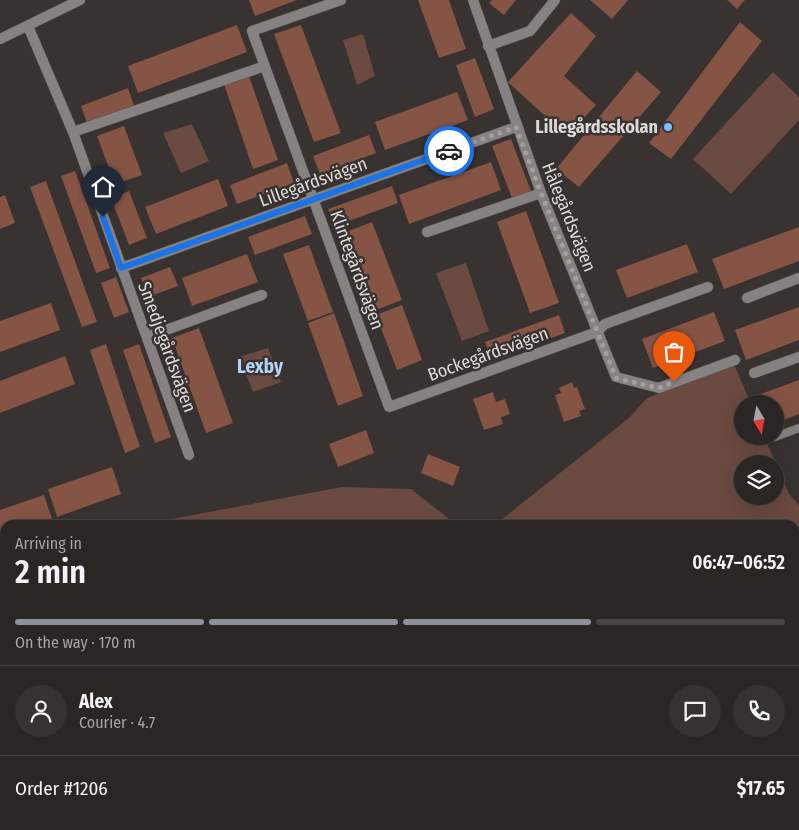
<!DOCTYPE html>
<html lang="en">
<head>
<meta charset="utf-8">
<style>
	body { margin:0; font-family:"Fira Sans Condensed",sans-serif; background:#363231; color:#f1f3f6; height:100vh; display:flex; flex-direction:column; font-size:19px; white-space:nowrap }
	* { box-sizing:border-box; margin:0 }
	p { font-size:16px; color:#a5a5a6 }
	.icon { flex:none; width:28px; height:28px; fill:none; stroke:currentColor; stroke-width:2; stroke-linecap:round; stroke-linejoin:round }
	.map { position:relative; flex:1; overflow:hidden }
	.drawer { position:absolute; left:0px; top:520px; width:800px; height:310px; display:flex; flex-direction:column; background:#2a2624; border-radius:15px 15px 0 0; box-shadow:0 5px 20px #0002,0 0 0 1px #464341 }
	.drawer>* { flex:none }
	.needle { width:32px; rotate:170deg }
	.controls { position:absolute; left:734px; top:395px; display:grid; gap:10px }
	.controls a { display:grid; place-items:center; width:50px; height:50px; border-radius:50%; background:#2a2624; box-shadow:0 5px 20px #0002,0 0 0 1px #464341; font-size:25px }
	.pin { position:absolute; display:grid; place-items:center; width:42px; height:42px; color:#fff; margin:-51px -21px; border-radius:50% 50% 50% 0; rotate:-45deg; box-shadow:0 0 5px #0007 }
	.pin .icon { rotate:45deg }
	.courier { position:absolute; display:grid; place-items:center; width:50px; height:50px; margin:-25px; border:4px solid #1a73e8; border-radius:50%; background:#fff; color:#222; box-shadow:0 1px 6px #0007 }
	.overview em { font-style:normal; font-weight:600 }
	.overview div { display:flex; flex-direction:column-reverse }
	.overview { display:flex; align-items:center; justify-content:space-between; height:85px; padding:0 15px }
	h1 { font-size:32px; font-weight:600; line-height:38px }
	.bar { display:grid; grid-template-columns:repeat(4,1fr); gap:8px 5px; align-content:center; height:60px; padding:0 15px }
	.bar i { height:6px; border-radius:4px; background:#464341 }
	.bar .active { background:#8c9099 }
	.bar p { grid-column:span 4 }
	.line { display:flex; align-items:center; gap:12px; padding:0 15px; border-top:1px solid #464341 }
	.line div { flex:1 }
	.round { display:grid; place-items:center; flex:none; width:52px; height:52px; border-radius:26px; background:#363231 }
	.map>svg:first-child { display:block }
</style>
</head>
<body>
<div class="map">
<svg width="799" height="830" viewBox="0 0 799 830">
	<rect width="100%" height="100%" fill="#383230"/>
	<path fill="#6a4a41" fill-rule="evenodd" d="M363,34L375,76L357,85L343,40Z
		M773,72L799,97V120L731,194L693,159Z
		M192,124L209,161L181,173L163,133Z
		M466,263L489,331L462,341L436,273Z
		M268,348L281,382L253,392L239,357Z
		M733,362L751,404H742V436H764L789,494L799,505V830H13L27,825H795V525H489L496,524L629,418L647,398ZM742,464H775V496H742Z
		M342,487L411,489L457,525H149L161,521Z"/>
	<path fill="#855445" d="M249,0H297L255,16Z
		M418,0H449L466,49L439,58Z
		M492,0H516L504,15L489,3Z
		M590,0H628L612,19Z
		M727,0H745L737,9Z
		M571,13L596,36L564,76L596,105L567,136L508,82Z
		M740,22L762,41L671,159L649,143Z
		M237,25L247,52L138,93L128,66Z
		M301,25L341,133L314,142L274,34Z
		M475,58L494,109L475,117L456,65Z
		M637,71L661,92L579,187L556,169Z
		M249,76L278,160L253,169L224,84Z
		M128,88L134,106L87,123L81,106Z
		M457,92L468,120L385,150L375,122Z
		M124,126L142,175L115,184L97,136Z
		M369,135L376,153L320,174L313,156Z
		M511,139L531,191L512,198L492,146Z
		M491,162L501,190L409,224L399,195Z
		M287,163L294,183L237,204L230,185Z
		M75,171L110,268L96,273L61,176Z
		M218,179L228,206L156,234L145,207Z
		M46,181L97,322L82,327L30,187Z
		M392,186L398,203L335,226L328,209Z
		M129,191L147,238L129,245L111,198Z
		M5,195L15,223L0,229V197Z
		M526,211L559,303L530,313L497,222Z
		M305,216L312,234L255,255L248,237Z
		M372,222L402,300L376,310L346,232Z
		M799,227V261L724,289L712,259Z
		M687,244L698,272L627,298L616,270Z
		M309,245L333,312L308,321L283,254Z
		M247,254L258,282L192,306L182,278Z
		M170,267L178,286L148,297L141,278Z
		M116,277L129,312L114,318L101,283Z
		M51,303L60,330L0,352V321Z
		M402,305L422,360L397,370L376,315Z
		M799,307V340L746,360L735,330Z
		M714,312L725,341L653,368L642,339Z
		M334,313L363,396L338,406L308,323Z
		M559,315L565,333L492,360L485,342Z
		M199,328L233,423L206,433L172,338Z
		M106,344L140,447L125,453L90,350Z
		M139,344L171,437L155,443L123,350Z
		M65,356L75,384L0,413V381Z
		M799,380V414L775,423V404H761L758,395Z
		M572,382L574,388L577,387L585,409L579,411L581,416L564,422L555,395L561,393L559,388Z
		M493,392L496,402L505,399L510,414L501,417L503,424L484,430L473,399Z
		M366,430L374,453L338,467L329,444Z
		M428,454L460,467L453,486L421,473Z
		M112,467L121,494L57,517L48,489Z
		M44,495L53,522L45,525H5V539L0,541V510Z
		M5,696V727L0,729V698Z"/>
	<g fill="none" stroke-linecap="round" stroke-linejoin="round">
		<defs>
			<path id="service" d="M775,437L799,428"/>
			<path id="minor" d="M341,0L252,31L389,407L597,332L605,324L708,287
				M473,0L541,193L616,377L659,388L735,360
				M28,26L73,132L189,455
				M488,46L530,31L555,0
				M73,132L265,66
				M427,232L541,193
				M121,268L516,127
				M747,298L799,278
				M147,337L262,295
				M754,373L799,357"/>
			<path id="tertiary" d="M0,39L80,0"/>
		</defs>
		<use href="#service" stroke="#56504e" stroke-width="9"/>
		<use href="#minor" stroke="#56504e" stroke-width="11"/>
		<use href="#tertiary" stroke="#56504e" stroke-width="11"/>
		<use href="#service" stroke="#858281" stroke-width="8"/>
		<use href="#minor" stroke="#858281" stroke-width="10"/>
		<use href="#tertiary" stroke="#858281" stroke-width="10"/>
	</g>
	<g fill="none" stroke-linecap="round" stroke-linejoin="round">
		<path stroke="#a49f9d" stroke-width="5" stroke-dasharray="0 9" d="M449,151L516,127L541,193L616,378L659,388L674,382"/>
		<path stroke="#1a73e8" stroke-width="6" d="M103,217L121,268L449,151"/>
	</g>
	<circle fill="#7cbef9" stroke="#383230" stroke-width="2" cx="668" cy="127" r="5"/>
	<g text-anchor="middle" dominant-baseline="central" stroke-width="5" stroke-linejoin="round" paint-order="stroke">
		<g font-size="18" font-weight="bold" fill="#dedad8" stroke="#383230" text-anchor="end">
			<text x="658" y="127">Lillegårdsskolan</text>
		</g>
		<g font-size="18" fill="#dedad8" stroke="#383230">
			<text transform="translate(313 182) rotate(-20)">Lillegårdsvägen</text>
			<text transform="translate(569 217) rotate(68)">Hålegårdsvägen</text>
			<text transform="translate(357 270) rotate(70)">Klintegårdsvägen</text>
			<text transform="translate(167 347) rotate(70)">Smedjegårdsvägen</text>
			<text transform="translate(488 354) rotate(-20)">Bockegårdsvägen</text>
		</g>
		<g font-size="19" font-weight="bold" fill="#b2d5f7" stroke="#383230">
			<text x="260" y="366">Lexby</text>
		</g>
	</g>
</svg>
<div class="controls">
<a><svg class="needle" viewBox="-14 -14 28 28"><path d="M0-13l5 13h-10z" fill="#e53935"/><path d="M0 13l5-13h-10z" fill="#a5a5a6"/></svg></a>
<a><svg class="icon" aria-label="layers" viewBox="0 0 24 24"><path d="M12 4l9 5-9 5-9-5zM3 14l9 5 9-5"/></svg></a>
</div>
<div class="pin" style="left:674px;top:382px;background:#ea580c"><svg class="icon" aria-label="bag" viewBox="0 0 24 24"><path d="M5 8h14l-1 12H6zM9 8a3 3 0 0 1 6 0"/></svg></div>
<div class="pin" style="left:103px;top:217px;background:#1f2937"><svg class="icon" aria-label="home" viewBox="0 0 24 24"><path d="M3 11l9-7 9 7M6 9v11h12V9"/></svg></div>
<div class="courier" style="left:449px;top:151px"><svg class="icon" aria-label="car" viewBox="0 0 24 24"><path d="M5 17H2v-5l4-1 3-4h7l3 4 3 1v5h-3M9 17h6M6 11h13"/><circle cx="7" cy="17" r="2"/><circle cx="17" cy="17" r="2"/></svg></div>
<section class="drawer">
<div class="overview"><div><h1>2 min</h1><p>Arriving in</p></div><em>06:47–06:52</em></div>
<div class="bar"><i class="active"></i><i class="active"></i><i class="active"></i><i></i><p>On the way · 170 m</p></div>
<div class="line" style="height:90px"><a class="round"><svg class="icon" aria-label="person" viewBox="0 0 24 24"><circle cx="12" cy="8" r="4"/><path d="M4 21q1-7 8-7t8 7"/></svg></a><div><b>Alex</b><p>Courier · 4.7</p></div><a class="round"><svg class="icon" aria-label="chat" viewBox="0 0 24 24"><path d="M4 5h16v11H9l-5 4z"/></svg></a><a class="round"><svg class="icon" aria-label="phone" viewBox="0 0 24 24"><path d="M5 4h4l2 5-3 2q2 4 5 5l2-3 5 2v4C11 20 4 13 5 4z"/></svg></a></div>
<div class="line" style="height:65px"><div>Order #1206</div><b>$17.65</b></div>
</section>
</div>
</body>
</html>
